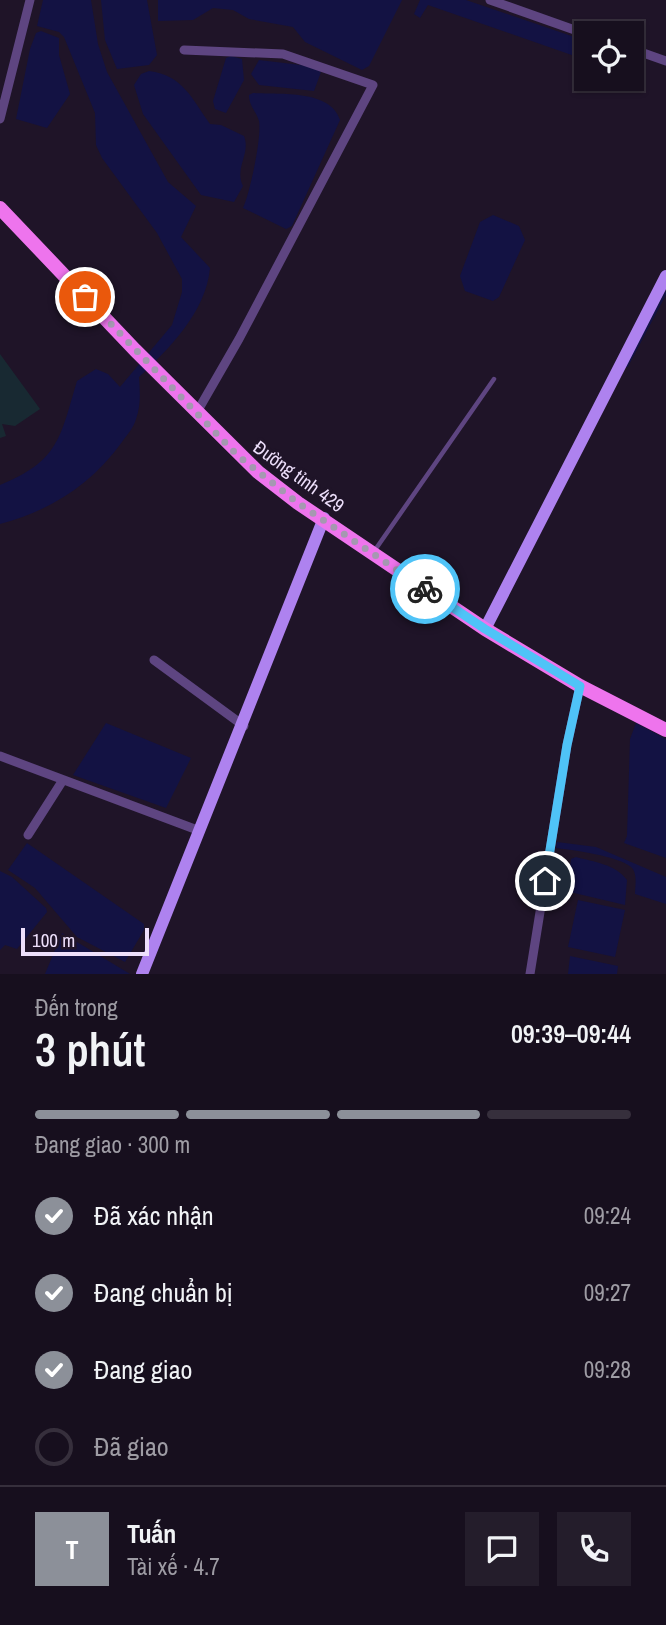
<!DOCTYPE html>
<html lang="vi">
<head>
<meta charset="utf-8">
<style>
	body { margin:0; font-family:"Archivo Narrow",sans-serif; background:#241d2b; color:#f1f3f6; height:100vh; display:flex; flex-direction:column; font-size:26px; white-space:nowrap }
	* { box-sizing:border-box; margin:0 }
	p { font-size:23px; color:#9e9ca4 }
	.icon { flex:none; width:38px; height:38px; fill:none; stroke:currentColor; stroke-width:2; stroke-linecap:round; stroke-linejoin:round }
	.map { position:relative; height:974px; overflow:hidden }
	.details { display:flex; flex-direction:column; background:#170f1e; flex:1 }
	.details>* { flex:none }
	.fabs { position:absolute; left:574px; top:21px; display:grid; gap:14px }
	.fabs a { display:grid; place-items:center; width:70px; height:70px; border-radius:0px; background:#170f1e; box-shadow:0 2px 5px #0004,0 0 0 2px #362f3c; font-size:35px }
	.scale { position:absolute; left:21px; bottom:18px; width:128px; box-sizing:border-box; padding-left:7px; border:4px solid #eddffb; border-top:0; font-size:19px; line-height:24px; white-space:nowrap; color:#eddffb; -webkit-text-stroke:5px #1f1428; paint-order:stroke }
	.pin { position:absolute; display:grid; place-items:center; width:60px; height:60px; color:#fff; margin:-30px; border:4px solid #fff; border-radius:50%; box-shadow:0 2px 7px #0007 }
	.courier { position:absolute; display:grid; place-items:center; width:70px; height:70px; margin:-35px; border:5px solid #4fc3f7; border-radius:50%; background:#fff; color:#222; box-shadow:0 2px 9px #0007 }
	.head em { font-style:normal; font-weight:600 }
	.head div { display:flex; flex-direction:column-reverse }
	.head { display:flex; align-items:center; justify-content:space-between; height:119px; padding:0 35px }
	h1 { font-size:46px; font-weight:600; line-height:52px }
	.bar { display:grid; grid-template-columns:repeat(4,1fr); gap:10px 7px; align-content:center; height:84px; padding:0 35px }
	.bar i { height:9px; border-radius:5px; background:#362f3c }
	.bar .selected { background:#8c9099 }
	.bar p { grid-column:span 4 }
	.line { display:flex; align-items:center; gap:18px; padding:0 35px; border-top:2px solid #362f3c }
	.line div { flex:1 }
	.round { display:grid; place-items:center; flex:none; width:74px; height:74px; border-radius:0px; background:#241d2b }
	ol { padding:0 35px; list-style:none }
	li { display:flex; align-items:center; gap:21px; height:77px }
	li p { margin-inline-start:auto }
	li .icon { padding:7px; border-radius:50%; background:#8c9099; color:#fff; stroke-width:4 }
	li:last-child { color:#9e9ca4 }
	li i { width:38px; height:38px; border:4px solid #362f3c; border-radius:50% }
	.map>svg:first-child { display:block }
</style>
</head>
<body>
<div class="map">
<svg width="666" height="974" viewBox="0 0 666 974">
	<rect width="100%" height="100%" fill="#1f1428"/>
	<path fill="#182932" d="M0,354L40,409L15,426L2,424L6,436L0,438Z"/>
	<path fill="#131243" d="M43,0H91L98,44L107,72L168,182L196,206L181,237L210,268C206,312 169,349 139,377C140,392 141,406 136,419C134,427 127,435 122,442C92,484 50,511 0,524V485C59,461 60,438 77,381L96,369L108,374L120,387L172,325L182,292V279L157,233L102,158L96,145L95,113L64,37L59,32L37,26Z
		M101,0H147L157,55L149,65L117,69L105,40Z
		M158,0H402L369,66L362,70L305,42L293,27L249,19L233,10L213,8L193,20L158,21Z
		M420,0H466L586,41V60L428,5L420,18L414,14Z
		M41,31L59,38V55L70,94L47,128L16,119L30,49L36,33Z
		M231,56L242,59L244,80L226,113L215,109L213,101L226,58Z
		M259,60L309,66L321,72L314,91L259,85L251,74Z
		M149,71C183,75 192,99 210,124L221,125L244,136C251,154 234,168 243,186L234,202L201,195L143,114L134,85L141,74Z
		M253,93C279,95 330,89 340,120L292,226L286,229L243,208C250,193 262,136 259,121C256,111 249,106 249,95Z
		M493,215L519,226L525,240L499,297L493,301L465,291L460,276L480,222Z
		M106,723L191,758L166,808L73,775Z
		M636,723L666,739V858L624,843L627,836L630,739Z
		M557,842L596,847L666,877V904L635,894C635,886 638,873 631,867C618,856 573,850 556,848Z
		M27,843L144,924V930L125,962L77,937L35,888L8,870Z
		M576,857C594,862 615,864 627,880L625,905L570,892L567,888L571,859Z
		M0,871L12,877L46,908L47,912L17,949L5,945L0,950Z
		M578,900L625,910L615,957L568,947Z
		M62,933L130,974H45Z
		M570,956L618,966L617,974H568Z"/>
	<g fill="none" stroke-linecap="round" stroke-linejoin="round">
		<path stroke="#131243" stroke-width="2.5" d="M627,366L666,292"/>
		<path stroke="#5e4581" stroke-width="4.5" d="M375,550L494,379"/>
		<path stroke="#5e4581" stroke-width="9" d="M490,0L586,34
			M632,49L666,61
			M184,50L283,54L373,85L239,339L197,412
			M0,119L30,0
			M154,660L244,726
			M0,756L200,831
			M28,835L63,780
			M530,974L567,745L580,686"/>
		<path stroke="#ae82ef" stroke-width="12" d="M485,629L666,276
			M142,974L324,518"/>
		<path stroke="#ee74ed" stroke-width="14" d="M0,208L135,350L258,472L298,503L485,629L580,686L666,730"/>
	</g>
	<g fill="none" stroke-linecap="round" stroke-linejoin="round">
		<path stroke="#a598b1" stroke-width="7" stroke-dasharray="0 12.6" d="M85,297L237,455L298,503L425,589"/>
		<path stroke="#4fc3f7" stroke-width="9" d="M425,589L485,629L580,686L567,745L545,881"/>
	</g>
	<g text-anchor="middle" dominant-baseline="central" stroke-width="6" stroke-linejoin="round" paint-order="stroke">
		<g font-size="19" fill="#eddffb" stroke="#1f1428">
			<text transform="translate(299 476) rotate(36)">Đường tỉnh 429</text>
		</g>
	</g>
</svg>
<div class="fabs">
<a><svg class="icon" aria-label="locate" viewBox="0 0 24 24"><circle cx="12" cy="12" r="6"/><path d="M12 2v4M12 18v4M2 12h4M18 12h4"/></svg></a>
</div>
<div class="scale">100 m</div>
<div class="pin" style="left:85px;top:297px;background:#ea580c"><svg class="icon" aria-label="bag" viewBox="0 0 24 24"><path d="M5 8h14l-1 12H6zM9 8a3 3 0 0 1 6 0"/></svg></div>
<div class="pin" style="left:545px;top:881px;background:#1f2937"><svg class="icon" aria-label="home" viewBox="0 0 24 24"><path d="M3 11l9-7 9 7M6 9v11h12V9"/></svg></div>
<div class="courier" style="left:425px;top:589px"><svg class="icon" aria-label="bike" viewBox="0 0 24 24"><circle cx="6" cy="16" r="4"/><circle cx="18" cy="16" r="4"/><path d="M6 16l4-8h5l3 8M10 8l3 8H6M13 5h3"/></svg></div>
</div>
<section class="details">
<div class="head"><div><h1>3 phút</h1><p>Đến trong</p></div><em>09:39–09:44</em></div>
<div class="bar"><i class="selected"></i><i class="selected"></i><i class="selected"></i><i></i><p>Đang giao · 300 m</p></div>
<ol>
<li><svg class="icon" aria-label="check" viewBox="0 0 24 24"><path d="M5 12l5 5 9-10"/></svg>Đã xác nhận<p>09:24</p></li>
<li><svg class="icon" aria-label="check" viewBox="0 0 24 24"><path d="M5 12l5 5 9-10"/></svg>Đang chuẩn bị<p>09:27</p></li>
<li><svg class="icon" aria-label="check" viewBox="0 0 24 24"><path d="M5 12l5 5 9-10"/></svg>Đang giao<p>09:28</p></li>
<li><i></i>Đã giao</li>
</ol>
<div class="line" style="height:126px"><b class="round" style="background:#8c9099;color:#fff">T</b><div><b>Tuấn</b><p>Tài xế · 4.7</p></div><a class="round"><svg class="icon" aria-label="chat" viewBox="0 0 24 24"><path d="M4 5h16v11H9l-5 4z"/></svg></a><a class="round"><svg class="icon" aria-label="phone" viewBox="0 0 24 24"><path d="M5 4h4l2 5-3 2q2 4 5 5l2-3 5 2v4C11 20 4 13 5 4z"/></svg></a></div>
</section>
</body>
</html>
